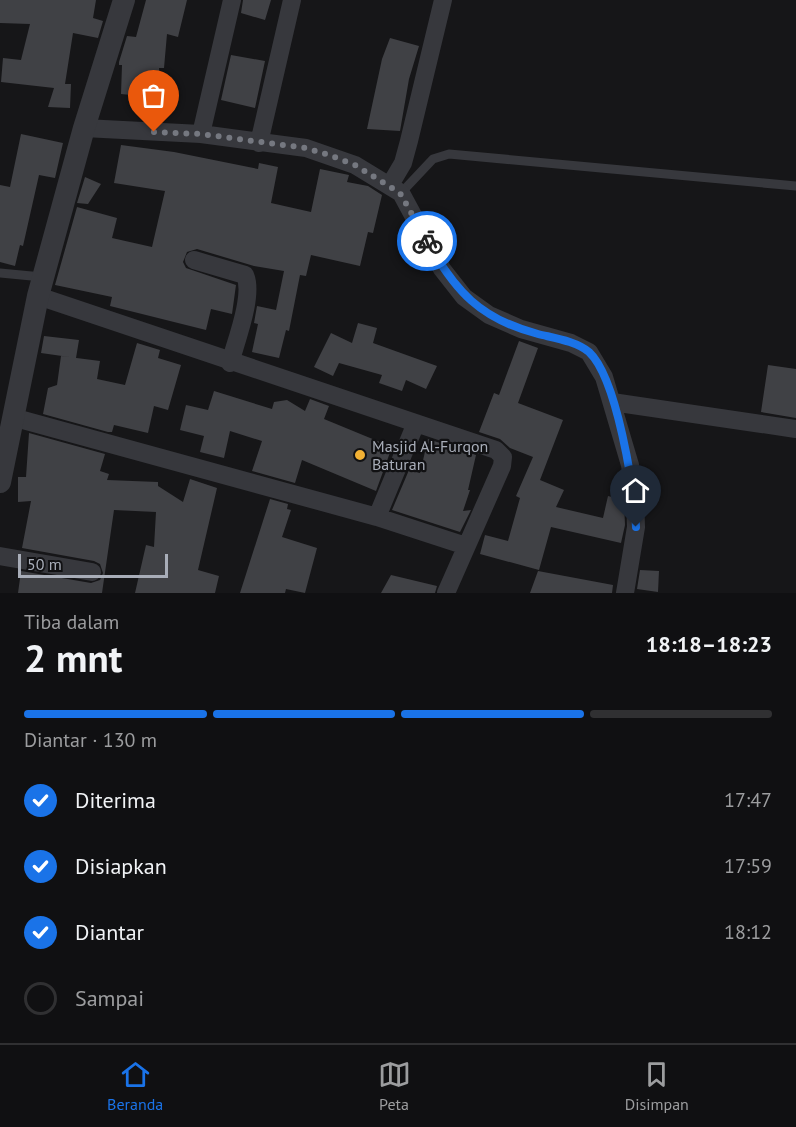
<!DOCTYPE html>
<html lang="id">
<head>
<meta charset="utf-8">
<style>
	body { margin:0; font-family:"PT Sans",sans-serif; background:#19191b; color:#f1f3f6; height:100vh; display:flex; flex-direction:column; font-size:22px; white-space:nowrap }
	* { box-sizing:border-box; margin:0 }
	p { font-size:20px; color:#9c9d9f }
	.icon { flex:none; width:33px; height:33px; fill:none; stroke:currentColor; stroke-width:2; stroke-linecap:round; stroke-linejoin:round }
	.map { position:relative; height:593px; overflow:hidden }
	.details { display:flex; flex-direction:column; background:#101012; flex:1 }
	.details>* { flex:none }
	.scale { position:absolute; left:18px; bottom:15px; width:150px; box-sizing:border-box; padding-left:6px; border:3px solid #a8adb8; border-top:0; font-size:16px; line-height:21px; white-space:nowrap; color:#a8adb8; -webkit-text-stroke:4px #111113; paint-order:stroke }
	.pin { position:absolute; display:grid; place-items:center; width:51px; height:51px; color:#fff; margin:-62px -26px; border-radius:50% 50% 50% 0; rotate:-45deg; box-shadow:0 0 6px #0007 }
	.pin .icon { rotate:45deg }
	.courier { position:absolute; display:grid; place-items:center; width:60px; height:60px; margin:-30px; border:4px solid #1a73e8; border-radius:50%; background:#fff; color:#222; box-shadow:0 2px 8px #0007 }
	.headline em { font-style:normal; font-weight:600 }
	.headline div { display:flex; flex-direction:column-reverse }
	.headline { display:flex; align-items:center; justify-content:space-between; height:102px; padding:0 24px }
	h1 { font-size:39px; font-weight:600; line-height:45px }
	.bar { display:grid; grid-template-columns:repeat(4,1fr); gap:9px 6px; align-content:center; height:72px; padding:0 24px }
	.bar i { height:8px; border-radius:4px; background:#303032 }
	.bar .current { background:#1a73e8 }
	.bar p { grid-column:span 4 }
	ol { padding:0 24px; list-style:none }
	li { display:flex; align-items:center; gap:18px; height:66px }
	li p { margin-inline-start:auto }
	li .icon { padding:6px; border-radius:50%; background:#1a73e8; color:#fff; stroke-width:4 }
	li:last-child { color:#9c9d9f }
	li i { width:33px; height:33px; border:3px solid #303032; border-radius:50% }
	.tabs { display:flex; justify-content:space-around; align-items:center; height:84px; border-top:2px solid #303032; background:#101012; font-size:16px; color:#9c9d9f }
	.tabs a { display:grid; justify-items:center; gap:3px }
	.tabs .current { color:#1a73e8 }
	.map>svg:first-child { display:block }
</style>
</head>
<body>
<div class="map">
<svg width="796" height="593" viewBox="0 0 796 593">
	<rect width="100%" height="100%" fill="#161618"/>
	<path fill="#404145" d="M0,0H96L93,18L103,21L98,38L73,33L65,84H71L70,108L48,107L54,88L1,82L3,58L21,60L30,24L0,23Z
		M146,0H187L178,37L167,34L164,68H159L161,98L121,94L122,65H119V62L127,36L136,37Z
		M243,0H271L265,20L241,13Z
		M390,38L419,46L409,79L400,131L367,129L382,59Z
		M231,55L265,61L255,108L221,100Z
		M21,134L63,143L55,178L39,175L23,246L20,245L15,266L0,262V185L10,187Z
		M121,145L174,152L258,169L259,163L278,167L271,203L311,212L320,169L349,175L347,182L368,186L382,195L373,233L368,232L360,266L311,255L306,276L300,275L289,331L286,330L279,358L252,352L258,324L254,323L257,306L276,310L284,271L254,266L197,249L187,252L183,262L186,268L236,285L232,314L211,309L206,330L110,306L112,297L55,285L77,207L117,218L112,238L152,247L165,191L114,183Z
		M85,177L101,184L88,204L77,203Z
		M358,323L377,328L373,343L437,366L426,389L406,380L402,391L379,383L382,375L339,363L333,376L314,367L331,333L352,343Z
		M44,336L79,340L76,358L41,353Z
		M519,341L538,348L518,403L563,420L540,480L564,490L556,507L603,518L608,496L624,500L625,525L621,543L551,527L539,570L480,554L485,535L508,541L520,498L516,496L533,457L510,448L500,439L479,432L494,393L499,395Z
		M137,343L160,350L158,358L181,365L168,410L154,406L148,433L114,425L112,432H108L43,414L48,388L57,385L61,356L100,361L97,379L125,385Z
		M768,365L796,369V418L761,412Z
		M214,391L272,409L274,402L287,400L305,411L310,399L329,406L324,419L392,447L376,491L302,460L295,483L252,471L262,441L230,431L224,458L200,452L204,436L180,430L186,405L208,410Z
		M29,433L105,454L100,471L109,474L107,480L158,482V486L183,502L190,479L217,488L198,570L219,576L215,593H135L146,545L154,547L156,512L114,510L102,593H18L21,571L91,583L100,580L103,573L100,564L94,561L22,548L31,501L18,502V477H26Z
		M428,439L476,455L468,490H470L463,511L471,510L460,532L392,510L409,470L420,473Z
		M270,499L288,504L287,509L291,510L282,537L317,548L305,593L286,589L285,593H240Z
		M640,570L659,571L658,592L637,589Z
		M538,571L613,585L612,593H530Z
		M391,575L437,586L435,593H381Z"/>
	<g fill="none" stroke-linecap="round" stroke-linejoin="round">
		<path stroke="#37383d" stroke-width="9" d="M401,193L433,159L449,154L796,186
			M0,273L42,277"/>
		<path stroke="#37383d" stroke-width="18" d="M84,128L201,134L306,148L355,165L401,193L442,269L464,297L489,315L521,329L571,343L589,352L604,377L630,465L635,496L636,527L625,593
			M201,134L232,0
			M259,143L292,0
			M390,185L403,163L409,141L443,0
			M194,260L245,275C254,295 236,341 230,363
			M38,296L496,450L503,457L502,466L446,593
			M612,402L796,429
			M12,417L377,517L466,546
			M377,517L416,423
			M0,556L92,572"/>
		<path stroke="#37383d" stroke-width="22" d="M0,482L38,296L84,128L124,0"/>
	</g>
	<g fill="none" stroke-linecap="round" stroke-linejoin="round">
		<path stroke="#757880" stroke-width="6" stroke-dasharray="0 10.8" d="M154,132L201,134L306,148L329,155L355,165L400,193L427,241"/>
		<path stroke="#1a73e8" stroke-width="8" d="M427,241C455,291 480,319 538,334C554,338 576,341 589,352C617,378 634,488 636,527"/>
	</g>
	<circle fill="#f2b134" stroke="#111113" stroke-width="2" cx="360" cy="455" r="6"/>
	<g text-anchor="middle" dominant-baseline="central" stroke-width="4.5" stroke-linejoin="round" paint-order="stroke">
		<g font-size="16" fill="#a8adb8" stroke="#111113" text-anchor="start">
			<text x="372" y="446">Masjid Al-Furqon<tspan x="372" dy="18">Baturan</tspan></text>
		</g>
	</g>
</svg>
<div class="scale">50 m</div>
<div class="pin" style="left:154px;top:132px;background:#ea580c"><svg class="icon" aria-label="bag" viewBox="0 0 24 24"><path d="M5 8h14l-1 12H6zM9 8a3 3 0 0 1 6 0"/></svg></div>
<div class="pin" style="left:636px;top:527px;background:#1f2937"><svg class="icon" aria-label="home" viewBox="0 0 24 24"><path d="M3 11l9-7 9 7M6 9v11h12V9"/></svg></div>
<div class="courier" style="left:427px;top:241px"><svg class="icon" aria-label="bike" viewBox="0 0 24 24"><circle cx="6" cy="16" r="4"/><circle cx="18" cy="16" r="4"/><path d="M6 16l4-8h5l3 8M10 8l3 8H6M13 5h3"/></svg></div>
</div>
<section class="details">
<div class="headline"><div><h1>2 mnt</h1><p>Tiba dalam</p></div><em>18:18–18:23</em></div>
<div class="bar"><i class="current"></i><i class="current"></i><i class="current"></i><i></i><p>Diantar · 130 m</p></div>
<ol>
<li><svg class="icon" aria-label="check" viewBox="0 0 24 24"><path d="M5 12l5 5 9-10"/></svg>Diterima<p>17:47</p></li>
<li><svg class="icon" aria-label="check" viewBox="0 0 24 24"><path d="M5 12l5 5 9-10"/></svg>Disiapkan<p>17:59</p></li>
<li><svg class="icon" aria-label="check" viewBox="0 0 24 24"><path d="M5 12l5 5 9-10"/></svg>Diantar<p>18:12</p></li>
<li><i></i>Sampai</li>
</ol>
</section>
<nav class="tabs">
<a class="current"><svg class="icon" aria-label="home" viewBox="0 0 24 24"><path d="M3 11l9-7 9 7M6 9v11h12V9"/></svg>Beranda</a>
<a><svg class="icon" aria-label="map" viewBox="0 0 24 24"><path d="M3 6l6-2 6 2 6-2v14l-6 2-6-2-6 2zM9 4v14M15 6v14"/></svg>Peta</a>
<a><svg class="icon" aria-label="saved" viewBox="0 0 24 24"><path d="M7 4h10v16l-5-4-5 4z"/></svg>Disimpan</a>
</nav>
</body>
</html>
